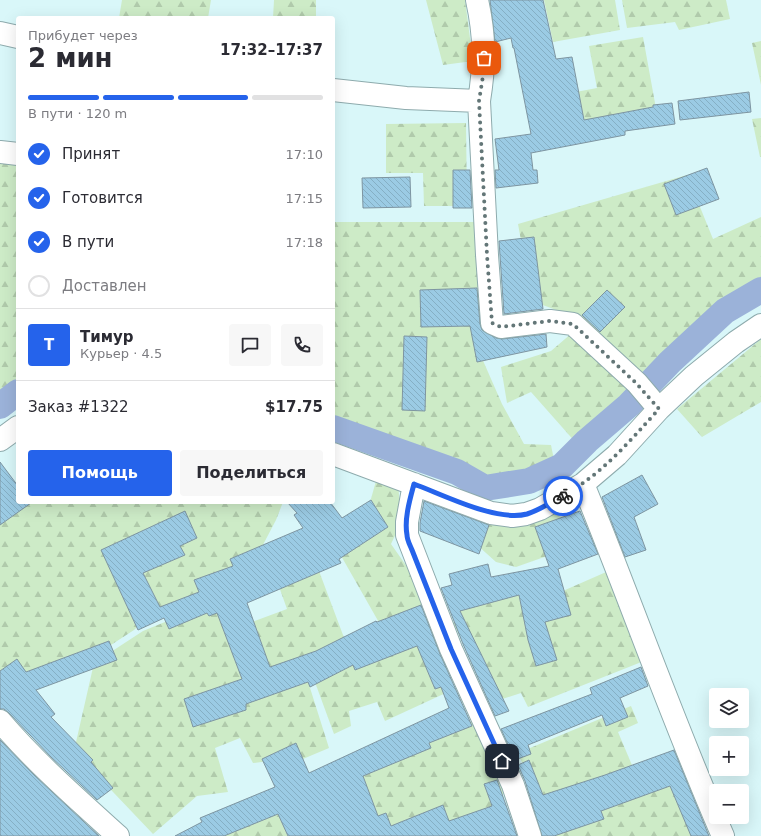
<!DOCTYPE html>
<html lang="ru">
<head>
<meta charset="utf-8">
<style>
	body { margin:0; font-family:"DejaVu Sans",sans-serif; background:#f7f7f7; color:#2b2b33; height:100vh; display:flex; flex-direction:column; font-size:15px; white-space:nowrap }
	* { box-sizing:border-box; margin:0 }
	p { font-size:13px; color:#7c7c81 }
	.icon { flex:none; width:22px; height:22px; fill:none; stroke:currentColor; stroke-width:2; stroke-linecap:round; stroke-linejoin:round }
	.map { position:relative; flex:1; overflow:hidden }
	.panel { position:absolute; left:16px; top:16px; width:319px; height:488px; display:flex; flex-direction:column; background:#fff; border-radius:4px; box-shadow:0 4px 16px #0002 }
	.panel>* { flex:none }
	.fabs { position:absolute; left:709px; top:688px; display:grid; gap:8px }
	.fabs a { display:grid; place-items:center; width:40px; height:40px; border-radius:4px; background:#fff; box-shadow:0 4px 16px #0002; font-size:20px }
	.pin { position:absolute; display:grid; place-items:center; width:34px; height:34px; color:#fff; margin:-17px; border-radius:8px; box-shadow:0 2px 6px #0006 }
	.courier { position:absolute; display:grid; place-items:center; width:40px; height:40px; margin:-20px; border:3px solid #2563eb; border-radius:50%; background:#fff; color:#222; box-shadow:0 1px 5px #0007 }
	.headline em { font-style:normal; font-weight:700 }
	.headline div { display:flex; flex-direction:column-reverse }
	.headline { display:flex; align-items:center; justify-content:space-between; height:68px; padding:0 12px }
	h1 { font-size:26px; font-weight:700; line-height:30px }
	.bar { display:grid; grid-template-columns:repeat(4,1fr); gap:6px 4px; align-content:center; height:48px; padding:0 12px }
	.bar i { height:5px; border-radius:3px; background:#e1e1e2 }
	.bar .current { background:#2563eb }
	.bar p { grid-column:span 4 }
	.line { display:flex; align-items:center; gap:10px; padding:0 12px; border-top:1px solid #e1e1e2 }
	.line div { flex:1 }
	.round { display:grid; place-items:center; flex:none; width:42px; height:42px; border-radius:4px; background:#f7f7f7 }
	ol { padding:0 12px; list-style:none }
	li { display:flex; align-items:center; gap:12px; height:44px }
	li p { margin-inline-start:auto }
	li .icon { padding:4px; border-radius:50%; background:#2563eb; color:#fff; stroke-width:4 }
	li:last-child { color:#7c7c81 }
	li i { width:22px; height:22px; border:2px solid #e1e1e2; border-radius:50% }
	.button { display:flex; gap:8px; margin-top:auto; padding:8px 12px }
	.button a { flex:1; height:46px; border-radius:4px; background:#2563eb; color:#fff; font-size:16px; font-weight:700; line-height:46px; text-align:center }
	.button a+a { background:#f7f7f7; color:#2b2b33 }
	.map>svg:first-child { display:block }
</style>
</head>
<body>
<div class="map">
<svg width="761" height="836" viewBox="0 0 761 836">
	<defs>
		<pattern id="forest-firs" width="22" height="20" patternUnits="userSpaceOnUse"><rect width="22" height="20" fill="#cdebc7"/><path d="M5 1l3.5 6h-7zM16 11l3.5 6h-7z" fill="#b0caab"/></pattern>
		<pattern id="building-back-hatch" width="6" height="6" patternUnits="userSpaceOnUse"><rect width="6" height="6" fill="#9bcbe4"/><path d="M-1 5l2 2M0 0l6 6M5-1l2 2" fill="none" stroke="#85afc4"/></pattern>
	</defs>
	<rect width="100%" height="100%" fill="#d9f7f9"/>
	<path fill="url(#forest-firs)" d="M122,0H211L208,18H119Z
		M274,0H316V18H273Z
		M426,0H465L473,61L443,65Z
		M544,0H615L620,30L553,42Z
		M622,0H726L730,19L679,30L675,22L627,28Z
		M643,37L657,114L535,137L528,101L597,88L589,46Z
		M761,41V85L752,43Z
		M761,118V157H760L752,119Z
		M466,123L467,206H424L423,173H386V124Z
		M0,161L18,162V378L0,395Z
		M687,175L713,239L761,217V283L745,291L703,320L644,376L575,317L532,301L518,224Z
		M333,222H477L481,356L502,404L524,444L551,445L554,460L551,467L529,477L487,484L459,469L333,424Z
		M572,333L635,391L577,444L531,392L507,403L501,367L551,351Z
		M761,339V402L702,437L677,409Z
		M376,481H398L401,523L391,544L417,581L423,613L381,626L340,554L367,513Z
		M18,502H283L276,520L255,560L220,591L139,625L134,630L91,658L0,681V512Z
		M554,511L576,533L567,549L516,567L496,562L476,544L489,518Z
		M316,563L346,643L255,678L236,628L287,609L276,578Z
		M613,569L644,661L528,707L521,693L493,702L453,623L471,592L556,594Z
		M214,602L253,692L305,672L329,748L272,772L269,761L253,763L240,738L215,748L228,792L197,796L153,834L74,751L94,663L143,631Z
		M432,630L451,667L445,670L450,691L385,721L377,702L349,711L351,726L334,734L312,674Z
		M631,706L638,723L618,732L637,777L544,815L518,753Z
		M478,719L505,788L497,814L382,836L357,770L372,758Z
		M679,775L704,836H554L552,828Z
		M285,805L295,836H211Z"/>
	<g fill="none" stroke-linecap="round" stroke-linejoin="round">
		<path stroke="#9bb2d9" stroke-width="26" d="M0,406L18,392
			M333,428L457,472L485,488L529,481L562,466L587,441L629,405L670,362L725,311L761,290"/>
	</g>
	<path fill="url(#building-back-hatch)" stroke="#7e95a1" d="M490,0H543L556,59L572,57L584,120L653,107V105L672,103L675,124L625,131V135L531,153L533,170H537L538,183L496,188L495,170H499L495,139L531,134L514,48H513L511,38L495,42Z
		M749,92L751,112L680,120L678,101Z
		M707,168L719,199L676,215L664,184Z
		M453,170H470L472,208H453Z
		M410,177L411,207L363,208L362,178Z
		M534,237L543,309L504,314L499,241Z
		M477,288L480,324L482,330L496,338L502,339L546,334L547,347L477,362L470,326L421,327L420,290Z
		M607,290L625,307L600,332L582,315Z
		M404,336L427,337L425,411L402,410Z
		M0,462L18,486V502L31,503L0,525Z
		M642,475L658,504L634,517L646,550L625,557L602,497Z
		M371,500L388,527L339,559L341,563L247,603L270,667L316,651L376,621L377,622L421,605L440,654L472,726L429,743L431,748L363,776L378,816L386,813L391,826L443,805L449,821L492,806L484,784L497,780L517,836H288L278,814L224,836H175L202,822L200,818L275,787L262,759L296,743L309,773L449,708L441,687L435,689L417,646L355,670L353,665L310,687L308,682L246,704V710L193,727L184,699L242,679L217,613L209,616L207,613L169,629L164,618L138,630L101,550L185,511L197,538L180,546L185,555L143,573L160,607L199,592L194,580L233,566L230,559L303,528L294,515L297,513L287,502H330L342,518Z
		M424,501L489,525L479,554L420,531V523Z
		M580,511L598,554L558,569L571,615L545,622L557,660L536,666L528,640L519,595L460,611L509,711L495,716L463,644L441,588L452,585L449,574L488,564L491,577L549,566L535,527Z
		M109,641L117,660L36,690L55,714L51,717L93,760L91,762L113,788L97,800L51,757L9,713L4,709H0V671L17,659L26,672Z
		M641,667L648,686L620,698L628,717L606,726L602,715L528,745L531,754L515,760L501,729L592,694L590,688Z
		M0,740L34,775L99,836H0Z
		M674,750L709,836H691L670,786L601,811L604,819L554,836H542L525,781L518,765L529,760L543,795L605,775Z"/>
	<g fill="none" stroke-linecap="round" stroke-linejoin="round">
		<defs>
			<path id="minor" d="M0,33L18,37
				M333,90L406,98L479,101C485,64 485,36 477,0
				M479,101L487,255L492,323L501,327L550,321L573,324L637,383L659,409
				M0,152L18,154
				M0,440L18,427
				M333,454L491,513L512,516L526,514L540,509L583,484L617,455L659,409L694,376L736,342L761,325
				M414,484L407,522V535L451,649L513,785L530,836
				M583,484C631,601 672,720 723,836
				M0,721C36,763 77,799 118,836"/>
		</defs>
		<use href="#minor" stroke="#8eabad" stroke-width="24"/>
		<use href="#minor" stroke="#fff" stroke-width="22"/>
	</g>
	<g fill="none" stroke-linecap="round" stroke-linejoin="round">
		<path stroke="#637677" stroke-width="4" stroke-dasharray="0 7.2" d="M484,58L483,76L479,101L487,255L492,323L501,327L550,321L573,324L636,383L659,409C628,443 603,473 563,496"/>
		<path stroke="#2563eb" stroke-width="5" d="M502,761L451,649L412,550C410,545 407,540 407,535C404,519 410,499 414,484C444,495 496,522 527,514C540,510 551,502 563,496"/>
	</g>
</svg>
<div class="fabs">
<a><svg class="icon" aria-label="layers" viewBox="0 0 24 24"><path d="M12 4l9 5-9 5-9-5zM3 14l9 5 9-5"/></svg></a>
<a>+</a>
<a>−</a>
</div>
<div class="pin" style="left:484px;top:58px;background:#ea580c"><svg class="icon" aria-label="bag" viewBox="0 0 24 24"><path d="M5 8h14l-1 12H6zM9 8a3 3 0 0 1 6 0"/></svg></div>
<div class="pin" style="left:502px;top:761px;background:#1f2937"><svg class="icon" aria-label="home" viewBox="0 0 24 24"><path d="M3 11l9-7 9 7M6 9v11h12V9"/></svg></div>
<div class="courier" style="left:563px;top:496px"><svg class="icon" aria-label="bike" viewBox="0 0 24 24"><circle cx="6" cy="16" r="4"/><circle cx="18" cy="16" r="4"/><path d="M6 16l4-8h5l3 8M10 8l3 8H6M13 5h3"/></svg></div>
<section class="panel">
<div class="headline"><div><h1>2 мин</h1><p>Прибудет через</p></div><em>17:32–17:37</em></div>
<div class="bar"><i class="current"></i><i class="current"></i><i class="current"></i><i></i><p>В пути · 120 m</p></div>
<ol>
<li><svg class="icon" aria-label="check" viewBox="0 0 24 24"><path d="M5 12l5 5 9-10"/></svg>Принят<p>17:10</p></li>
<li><svg class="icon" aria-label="check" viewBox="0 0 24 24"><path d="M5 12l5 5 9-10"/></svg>Готовится<p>17:15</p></li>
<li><svg class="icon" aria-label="check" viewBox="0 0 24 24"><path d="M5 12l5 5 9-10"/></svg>В пути<p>17:18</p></li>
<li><i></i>Доставлен</li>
</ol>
<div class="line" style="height:72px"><b class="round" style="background:#2563eb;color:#fff">Т</b><div><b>Тимур</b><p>Курьер · 4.5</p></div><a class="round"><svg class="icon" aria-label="chat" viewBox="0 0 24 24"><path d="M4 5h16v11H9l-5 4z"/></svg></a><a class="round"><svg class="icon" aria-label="phone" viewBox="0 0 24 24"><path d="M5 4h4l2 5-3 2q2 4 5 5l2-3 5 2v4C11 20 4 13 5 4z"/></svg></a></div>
<div class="line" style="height:52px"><div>Заказ #1322</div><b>$17.75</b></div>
<div class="button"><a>Помощь</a><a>Поделиться</a></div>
</section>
</div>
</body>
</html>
